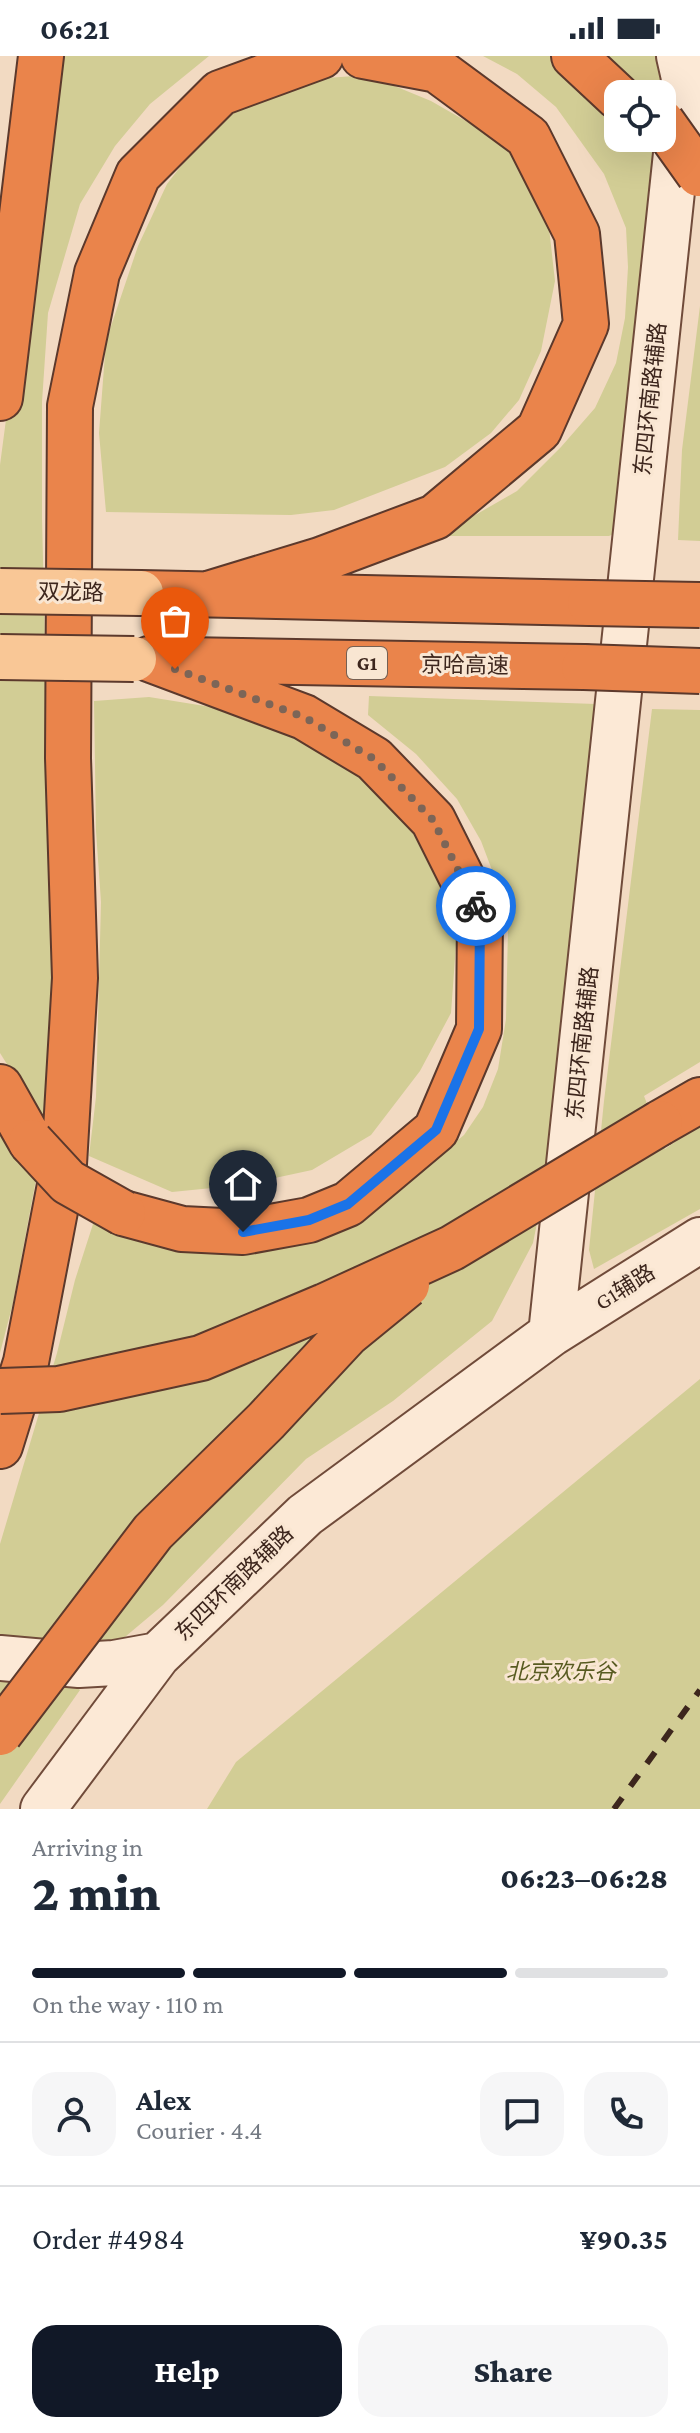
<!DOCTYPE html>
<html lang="en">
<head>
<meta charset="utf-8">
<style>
	body { margin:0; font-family:"Crimson Pro","Noto Sans SC",serif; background:#f6f6f7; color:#1f2937; height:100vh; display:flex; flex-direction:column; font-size:30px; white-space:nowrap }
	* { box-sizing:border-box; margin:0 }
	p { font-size:26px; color:#747a83 }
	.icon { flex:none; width:44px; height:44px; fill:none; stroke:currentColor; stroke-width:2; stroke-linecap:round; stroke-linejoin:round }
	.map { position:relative; height:1753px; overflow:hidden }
	.panel { display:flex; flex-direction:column; background:#fff; flex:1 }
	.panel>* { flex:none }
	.buttons { position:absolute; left:604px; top:24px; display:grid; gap:16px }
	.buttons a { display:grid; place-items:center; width:72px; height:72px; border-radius:16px; background:#fff; box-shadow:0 8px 32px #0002; font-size:40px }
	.pin { position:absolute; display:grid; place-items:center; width:68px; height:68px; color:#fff; margin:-82px -34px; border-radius:50% 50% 50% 0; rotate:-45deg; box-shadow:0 0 8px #0007 }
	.pin .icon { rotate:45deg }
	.courier { position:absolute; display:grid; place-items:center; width:80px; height:80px; margin:-40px; border:6px solid #1a73e8; border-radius:50%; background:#fff; color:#222; box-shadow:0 2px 10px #0007 }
	.summary em { font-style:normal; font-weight:800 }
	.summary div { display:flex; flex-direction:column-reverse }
	.summary { display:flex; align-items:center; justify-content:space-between; height:136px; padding:0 32px }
	h1 { font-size:52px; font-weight:800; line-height:60px }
	.bar { display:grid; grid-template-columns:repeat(4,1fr); gap:12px 8px; align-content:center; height:96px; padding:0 32px }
	.bar i { height:10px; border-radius:6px; background:#e0e1e3 }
	.bar .active { background:#111827 }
	.bar p { grid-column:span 4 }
	.line { display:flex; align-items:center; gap:20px; padding:0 32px; border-top:2px solid #e0e1e3 }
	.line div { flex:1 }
	.round { display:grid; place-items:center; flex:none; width:84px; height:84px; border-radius:24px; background:#f6f6f7 }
	.action { display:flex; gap:16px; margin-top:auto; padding:16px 32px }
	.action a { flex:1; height:92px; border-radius:24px; background:#111827; color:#fff; font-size:32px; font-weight:800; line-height:92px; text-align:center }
	.action a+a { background:#f6f6f7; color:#1f2937 }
	.status { display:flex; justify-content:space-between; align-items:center; height:56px; padding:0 40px; background:#fff; direction:ltr }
	.status svg { height:22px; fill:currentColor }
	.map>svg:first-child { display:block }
</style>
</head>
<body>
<div class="status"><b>06:21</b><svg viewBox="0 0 49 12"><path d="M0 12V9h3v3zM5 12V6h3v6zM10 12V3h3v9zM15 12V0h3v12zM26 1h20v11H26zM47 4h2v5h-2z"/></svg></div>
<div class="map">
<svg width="700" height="1753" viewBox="0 0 700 1753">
	<rect width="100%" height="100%" fill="#f2dac2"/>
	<path fill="#d2cd95" d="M54,0H209L150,48L115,90L80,148L48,257L42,346V462L47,671L58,849L44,1059L35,1053L0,997V409Z
		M483,0H668L662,38H618V82H661L618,476L609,480H423L477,458L517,435L561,391L595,352L616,307L625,262L628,211L626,172L604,118L556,51L517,18Z
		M368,19L431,45L506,88L547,154L555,225L541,295L519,344L491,377L445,411L334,454L291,459L106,456L99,377L106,285L138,190L167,128L219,61L286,25Z
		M700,250V485L678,484L682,394Z
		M369,640L596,648L554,1059L538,1162L533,1187L492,1265L393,1345L306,1403L163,1549L119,1586L100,1593L0,1583V1488L57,1297L75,1224L94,1165L155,1181L407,1126L464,1079L483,1051L498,1013L506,963L508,873L495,822L481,785L457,743L416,698L368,659Z
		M149,641L211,651L293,676L372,724L435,799L457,875L451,957L420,1015L371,1079L312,1114L242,1129L172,1136L89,1100L96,1041L101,846L96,775L94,645Z
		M652,653L700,654V1006L644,1040L665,1093L700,1068V1153L594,1213L589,1194L604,1045Z
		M0,1077L37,1118L13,1247L0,1297Z
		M700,1323V1753H207L236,1706Z
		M0,1625L74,1629L80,1634L0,1748Z"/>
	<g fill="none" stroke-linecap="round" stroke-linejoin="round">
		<defs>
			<path id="secondary" d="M551,1278L684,22L679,0
				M0,1602L79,1609L114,1607L158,1599
				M43,1753L158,1599L305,1459L551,1278L700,1184"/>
			<path id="highway" d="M574,0L618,41
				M0,342L41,0
				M141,537L590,547
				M208,538L320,504L435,461L539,374L586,268L577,178L528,81L437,14L363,0
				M184,604L584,611
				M0,1031L31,1086
				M660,1067L700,1044
				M123,1157L182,1173L243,1176L309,1164L348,1148L436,1074L479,973L480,858L433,764L374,703L304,661L149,603
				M0,1390L26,1306L64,1108L75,922L68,702L70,350L97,217L138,119L220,37L321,0"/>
		</defs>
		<use href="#secondary" stroke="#704b3a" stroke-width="48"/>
		<use href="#highway" stroke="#5c392c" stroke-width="48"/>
		<use href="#secondary" stroke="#fce9d6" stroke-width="44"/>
		<use href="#highway" stroke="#ea844b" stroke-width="44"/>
		<path stroke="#3d261d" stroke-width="6" stroke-dasharray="14 14" stroke-linecap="butt" d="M614,1753L700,1634"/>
		<defs>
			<path id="primary-bridge" d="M0,535L141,537
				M0,601L134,603"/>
			<path id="highway-bridge" d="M662,66L699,118
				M590,547L700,549
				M584,611L700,615
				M31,1086L68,1126L123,1157
				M0,1335L59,1333L201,1302L325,1250L452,1192L660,1067
				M0,1677L153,1476L266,1365L347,1278L407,1229"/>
		</defs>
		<use href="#primary-bridge" stroke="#5c392c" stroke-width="48" stroke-linecap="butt"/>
		<use href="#highway-bridge" stroke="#5c392c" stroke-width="48" stroke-linecap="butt"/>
		<use href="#primary-bridge" stroke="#f9c796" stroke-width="44"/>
		<use href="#highway-bridge" stroke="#ea844b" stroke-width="44"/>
	</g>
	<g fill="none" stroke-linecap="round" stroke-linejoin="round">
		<path stroke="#7c6557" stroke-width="8" stroke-dasharray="0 14.4" d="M175,613L304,661L374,703L433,764L476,850"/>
		<path stroke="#1a73e8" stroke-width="10" d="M243,1176L309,1164L348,1148L436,1074L479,973L480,858L476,850"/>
	</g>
	<g text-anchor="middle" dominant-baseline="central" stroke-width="6" stroke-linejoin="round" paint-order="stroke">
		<rect fill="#f9e6d2" stroke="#756053" stroke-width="2" x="347" y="591" width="40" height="32" rx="6"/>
		<g font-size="20" font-weight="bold" fill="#3d261d">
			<text x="367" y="607">G1</text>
		</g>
		<g font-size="22" fill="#3d261d" stroke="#f9e6d2">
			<text transform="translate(650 343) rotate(-84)">东四环南路辅路</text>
			<text transform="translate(71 536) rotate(1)">双龙路</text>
			<text transform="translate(465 609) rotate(1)">京哈高速</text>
			<text transform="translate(582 987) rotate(-84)">东四环南路辅路</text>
			<text transform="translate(625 1231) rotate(-32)">G1辅路</text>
			<text transform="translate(234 1527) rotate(-44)">东四环南路辅路</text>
		</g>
		<g font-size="22" font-style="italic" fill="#585b21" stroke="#f9e6d2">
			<text x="561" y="1615">北京欢乐谷</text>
		</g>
	</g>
</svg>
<div class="buttons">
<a><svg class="icon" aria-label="locate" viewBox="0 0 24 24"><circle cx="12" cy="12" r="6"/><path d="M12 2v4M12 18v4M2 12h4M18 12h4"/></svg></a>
</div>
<div class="pin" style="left:175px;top:613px;background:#ea580c"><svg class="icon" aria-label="bag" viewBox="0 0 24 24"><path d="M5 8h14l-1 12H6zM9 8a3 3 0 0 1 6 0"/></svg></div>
<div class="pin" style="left:243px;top:1176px;background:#1f2937"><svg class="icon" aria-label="home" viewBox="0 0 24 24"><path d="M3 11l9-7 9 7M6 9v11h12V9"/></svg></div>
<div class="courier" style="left:476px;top:850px"><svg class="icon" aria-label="bike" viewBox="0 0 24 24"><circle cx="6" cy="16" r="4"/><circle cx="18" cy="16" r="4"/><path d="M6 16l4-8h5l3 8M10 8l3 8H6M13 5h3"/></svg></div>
</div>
<section class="panel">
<div class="summary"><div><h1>2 min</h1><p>Arriving in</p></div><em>06:23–06:28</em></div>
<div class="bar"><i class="active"></i><i class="active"></i><i class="active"></i><i></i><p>On the way · 110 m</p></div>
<div class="line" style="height:144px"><a class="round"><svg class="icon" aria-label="person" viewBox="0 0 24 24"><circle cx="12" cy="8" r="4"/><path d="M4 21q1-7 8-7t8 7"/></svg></a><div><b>Alex</b><p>Courier · 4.4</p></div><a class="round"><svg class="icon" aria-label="chat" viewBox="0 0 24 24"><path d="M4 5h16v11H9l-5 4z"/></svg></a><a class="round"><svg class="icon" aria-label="phone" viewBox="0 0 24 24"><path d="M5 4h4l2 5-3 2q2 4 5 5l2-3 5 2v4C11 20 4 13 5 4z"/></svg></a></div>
<div class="line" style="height:104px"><div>Order #4984</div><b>¥90.35</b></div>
<div class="action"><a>Help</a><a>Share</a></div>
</section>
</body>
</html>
